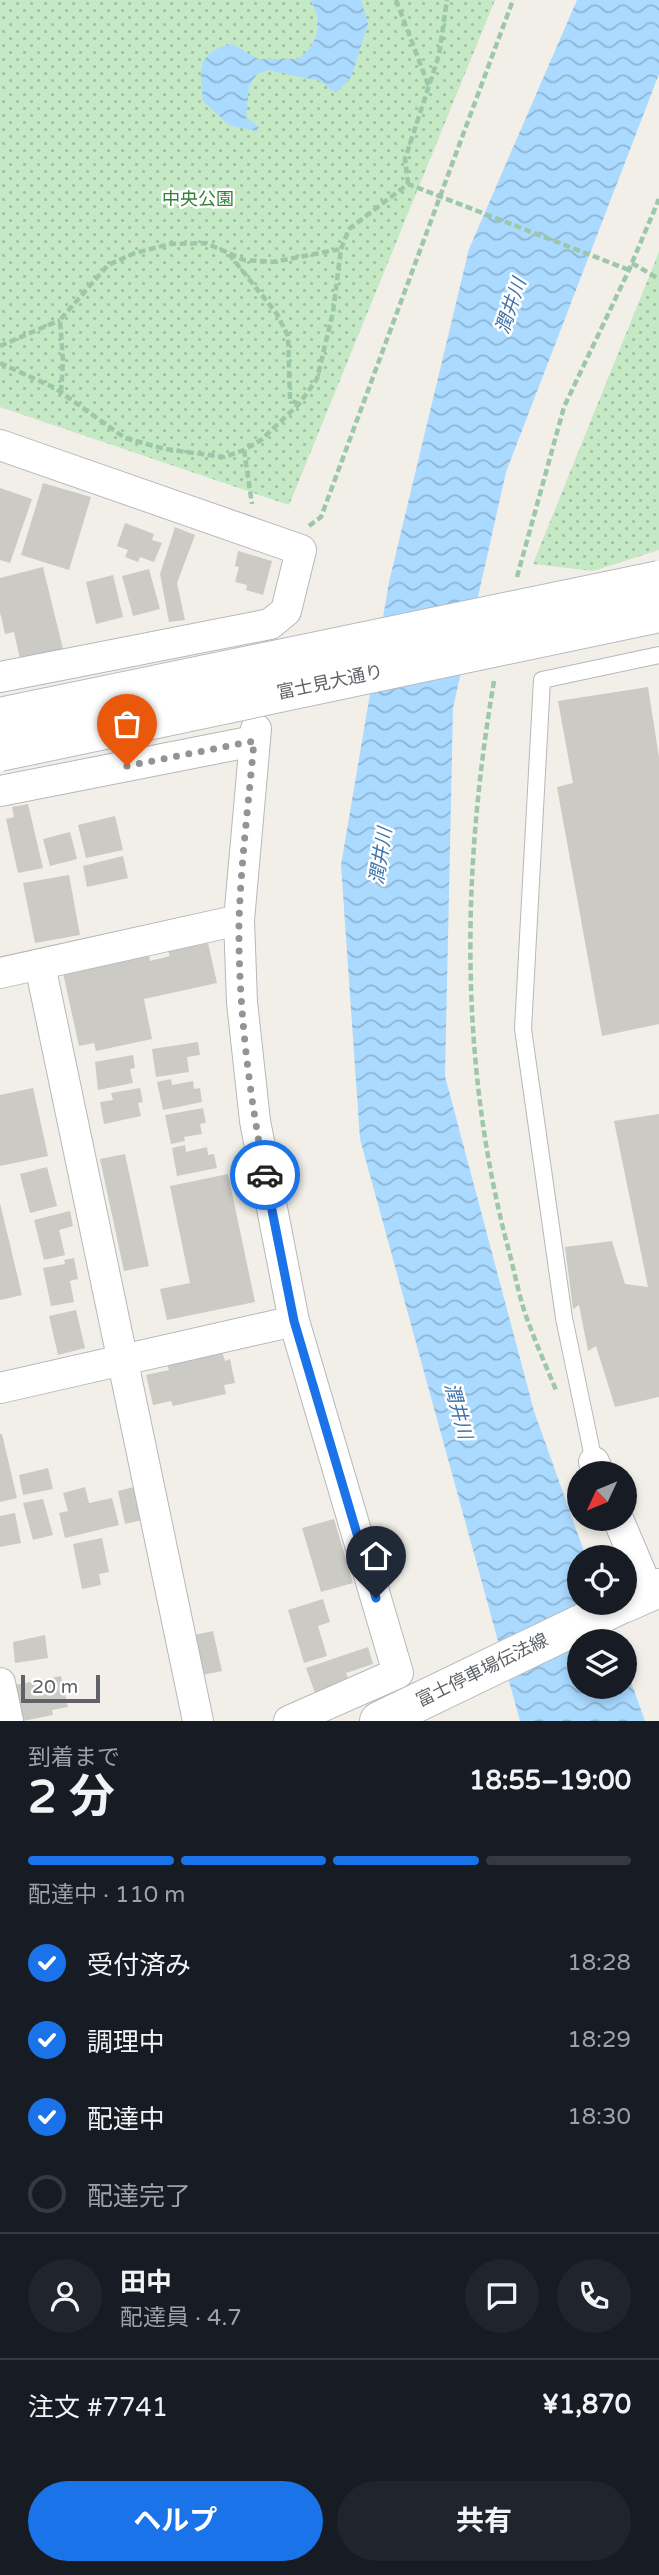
<!DOCTYPE html>
<html lang="ja">
<head>
<meta charset="utf-8">
<style>
	body { margin:0; font-family:"Varela Round","Noto Sans JP",sans-serif; background:#20242c; color:#f1f3f6; height:100vh; display:flex; flex-direction:column; font-size:26px; white-space:nowrap }
	* { box-sizing:border-box; margin:0 }
	p { font-size:23px; color:#9ea1a6 }
	.icon { flex:none; width:38px; height:38px; fill:none; stroke:currentColor; stroke-width:2; stroke-linecap:round; stroke-linejoin:round }
	.map { position:relative; height:1721px; overflow:hidden }
	.details { display:flex; flex-direction:column; background:#171b24; flex:1 }
	.details>* { flex:none }
	.needle { width:46px; rotate:226deg }
	.fabs { position:absolute; left:567px; top:1461px; display:grid; gap:14px }
	.fabs a { display:grid; place-items:center; width:70px; height:70px; border-radius:50%; background:#171b24; box-shadow:0 4px 10px #0003; font-size:35px }
	.scale { position:absolute; left:21px; bottom:18px; width:79px; box-sizing:border-box; padding-left:7px; border:4px solid #5f6368; border-top:0; font-size:19px; line-height:24px; white-space:nowrap; color:#5f6368; -webkit-text-stroke:5px #fff; paint-order:stroke }
	.pin { position:absolute; display:grid; place-items:center; width:60px; height:60px; color:#fff; margin:-72px -30px; border-radius:50% 50% 50% 0; rotate:-45deg; box-shadow:0 0 7px #0007 }
	.pin .icon { rotate:45deg }
	.courier { position:absolute; display:grid; place-items:center; width:70px; height:70px; margin:-35px; border:5px solid #1a73e8; border-radius:50%; background:#fff; color:#222; box-shadow:0 2px 9px #0007 }
	.overview em { font-style:normal; font-weight:700 }
	.overview div { display:flex; flex-direction:column-reverse }
	.overview { display:flex; align-items:center; justify-content:space-between; height:119px; padding:0 28px }
	h1 { font-size:46px; font-weight:700; line-height:52px }
	.bar { display:grid; grid-template-columns:repeat(4,1fr); gap:10px 7px; align-content:center; height:84px; padding:0 28px }
	.bar i { height:9px; border-radius:5px; background:#363941 }
	.bar .active { background:#1a73e8 }
	.bar p { grid-column:span 4 }
	.line { display:flex; align-items:center; gap:18px; padding:0 28px; border-top:2px solid #363941 }
	.line div { flex:1 }
	.round { display:grid; place-items:center; flex:none; width:74px; height:74px; border-radius:37px; background:#20242c }
	ol { padding:0 28px; list-style:none }
	li { display:flex; align-items:center; gap:21px; height:77px }
	li p { margin-inline-start:auto }
	li .icon { padding:7px; border-radius:50%; background:#1a73e8; color:#fff; stroke-width:4 }
	li:last-child { color:#9ea1a6 }
	li i { width:38px; height:38px; border:4px solid #363941; border-radius:50% }
	.action { display:flex; gap:14px; margin-top:auto; padding:14px 28px }
	.action a { flex:1; height:80px; border-radius:42px; background:#1a73e8; color:#fff; font-size:28px; font-weight:700; line-height:80px; text-align:center }
	.action a+a { background:#20242c; color:#f1f3f6 }
	.map>svg:first-child { display:block }
</style>
</head>
<body>
<div class="map">
<svg width="659" height="1721" viewBox="0 0 659 1721">
	<defs>
		<pattern id="park-dots" width="8" height="8" patternUnits="userSpaceOnUse" patternTransform="scale(1.75)"><rect width="8" height="8" fill="#c5e8c5"/><path d="M2 2h.1M6 6h.1" fill="none" stroke="#a3c0a4" stroke-width="1.8" stroke-linecap="round"/></pattern>
		<pattern id="water-waves" width="16" height="10" patternUnits="userSpaceOnUse" patternTransform="scale(1.75)"><rect width="16" height="10" fill="#aadaff"/><path d="M0 5q4-4 8 0t8 0" fill="none" stroke="#8eb4d2"/></pattern>
	</defs>
	<rect width="100%" height="100%" fill="#f1efe8"/>
	<path fill="url(#park-dots)" d="M0,0H495L289,505L0,407Z
		M659,252V550L593,571L533,564Z"/>
	<path fill="url(#water-waves)" d="M310,0H361L368,24L351,77L336,93L320,81L268,70L257,74L249,86L246,117L259,127L256,131L229,125L203,101C200,70 195,53 232,44L258,59H299C318,42 325,23 310,0Z
		M577,0H659V74L506,472L453,708L445,1076L534,1411L586,1557L579,1558V1603H603L616,1641L579,1642V1687H625V1665L645,1721H520L360,1139L341,865L389,582L469,249Z"/>
	<path fill="#cccac5" d="M43,483L91,497L69,570L21,555Z
		M0,488L32,499L10,563L0,560Z
		M125,523L154,534L152,540L162,543L154,562L140,557L138,562L125,557L128,550L117,546Z
		M175,527L195,535L177,583L185,620L169,622L160,574Z
		M238,551L272,561L263,595L246,590L247,585L235,582L239,567L235,566Z
		M43,567L63,649L20,659L14,632L5,634L0,612V578Z
		M149,569L160,609L133,616L122,576Z
		M113,575L123,617L96,624L86,582Z
		M648,687L659,757V1024L602,1036L557,787L573,783L558,701Z
		M28,804L43,868L18,873L6,819L14,817L12,807Z
		M115,816L123,850L86,858L78,825Z
		M70,832L77,859L50,866L43,839Z
		M123,856L128,878L87,887L83,866Z
		M69,875L80,935L35,943L23,883Z
		M208,943L217,983L144,999L152,1039L96,1051L94,1043L79,1046L63,973L149,955L150,961L170,956L168,951Z
		M198,1042L200,1055L187,1057L189,1072L156,1077L152,1049Z
		M133,1055L135,1068L130,1069L133,1083L98,1090L95,1062Z
		M171,1079L172,1085L193,1081L194,1089L200,1088L202,1102L163,1110L157,1082Z
		M33,1088L48,1156L0,1166V1095Z
		M140,1088L143,1102L138,1103L141,1116L104,1124L100,1102L113,1100L111,1093Z
		M203,1108L206,1123L200,1124L202,1134L184,1137L185,1141L171,1144L165,1115Z
		M659,1114V1397L615,1407L596,1346L588,1351L579,1305L573,1309L565,1247L612,1241L625,1284L648,1287L614,1121Z
		M185,1145L186,1152L207,1147L208,1155L214,1154L217,1168L177,1176L172,1148Z
		M125,1154L149,1266L124,1271L100,1159Z
		M47,1167L57,1206L30,1213L20,1174Z
		M228,1174L255,1302L167,1320L160,1289L190,1283L170,1186Z
		M0,1203L22,1295L0,1300Z
		M70,1211L73,1226L59,1230L65,1255L44,1260L34,1220Z
		M74,1258L78,1279L70,1281L74,1302L51,1306L43,1268L65,1264L64,1260Z
		M76,1310L85,1348L58,1355L49,1316Z
		M221,1349L225,1361L230,1359L235,1383L224,1385L226,1394L173,1406L171,1401L153,1405L146,1375L169,1370L166,1362Z
		M0,1434H2L17,1498L0,1502Z
		M48,1468L53,1489L23,1495L19,1475Z
		M85,1487L89,1503L112,1498L119,1525L65,1538L59,1513L68,1511L63,1493Z
		M134,1487L142,1520L125,1524L118,1491Z
		M43,1499L53,1535L33,1540L23,1503Z
		M15,1513L21,1543L0,1547V1516Z
		M334,1519L353,1583L321,1592L302,1528Z
		M102,1538L109,1572L99,1574L101,1585L82,1589L73,1544Z
		M323,1599L330,1622L318,1626L327,1656L304,1663L288,1610Z
		M213,1631L222,1671L203,1675L194,1635Z
		M45,1635L48,1658L15,1663L13,1642Z
		M368,1647L373,1664L346,1673L349,1681L315,1693L306,1668Z
		M61,1676L68,1707L52,1710L53,1715L23,1721L15,1685Z"/>
	<g fill="none" stroke-linecap="round" stroke-linejoin="round">
		<defs>
			<path id="lane" d="M594,1462L564,1318L523,1029L542,680L659,655"/>
			<path id="street" d="M0,445L301,550L286,611L270,624L0,677
				M256,729L239,920L242,1002L255,1121L294,1321L398,1673L289,1721
				M0,791L254,741
				M40,965L198,1721
				M0,973L239,920
				M0,1388L294,1321
				M594,1462L599,1474
				M618,1519L649,1592
				M0,1683L8,1721"/>
			<path id="secondary" d="M625,1603L659,1588
				M379,1721L624,1603"/>
		</defs>
		<use href="#lane" stroke="#b5b8bc" stroke-width="18"/>
		<use href="#street" stroke="#b5b8bc" stroke-width="32"/>
		<use href="#secondary" stroke="#b6babf" stroke-width="40"/>
		<path stroke="#9cc7a9" stroke-width="4.5" stroke-dasharray="7 3.5" stroke-linecap="butt" d="M396,0L429,87
			M408,184L405,159L439,55L447,0
			M229,254L277,314L288,336L290,400L299,404
			M632,263L659,279
			M0,346L60,320
			M0,363L55,388L125,438L165,449L224,457L244,450L261,440L299,404L317,379L333,312L341,249L349,229L408,184L629,270
			M61,392L63,361L60,320L108,265L135,253L170,244L206,243L244,260L273,262L341,249
			M244,450L252,504
			M309,526L321,517L513,0
			M517,577L564,407L629,270L659,199
			M494,681C462,869 459,1059 507,1244C514,1268 518,1293 526,1316C535,1341 546,1366 556,1390"/>
		<use href="#lane" stroke="#fff" stroke-width="16"/>
		<use href="#street" stroke="#fff" stroke-width="30"/>
		<use href="#secondary" stroke="#fff" stroke-width="38"/>
		<defs>
			<path id="secondary-bridge" d="M0,717L659,580
				M0,752L659,613"/>
		</defs>
		<use href="#secondary-bridge" stroke="#b6babf" stroke-width="40" stroke-linecap="butt"/>
		<use href="#secondary-bridge" stroke="#fff" stroke-width="38"/>
	</g>
	<g fill="none" stroke-linecap="round" stroke-linejoin="round">
		<path stroke="#929495" stroke-width="7" stroke-dasharray="0 12.6" d="M127,766L254,741C249,800 241,861 239,921C238,1006 249,1092 265,1175"/>
		<path stroke="#1a73e8" stroke-width="9" d="M265,1175L294,1321L376,1598"/>
	</g>
	<g text-anchor="middle" dominant-baseline="central" stroke-width="5" stroke-linejoin="round" paint-order="stroke">
		<g font-size="18" fill="#348238" stroke="#fff">
			<text x="198" y="199">中央公園</text>
		</g>
		<g font-size="18" fill="#5f6368" stroke="#fff">
			<text transform="translate(330 682) rotate(-12)">富士見大通り</text>
			<text transform="translate(482 1670) rotate(-26)">富士停車場伝法線</text>
		</g>
		<g font-size="19" font-style="italic" fill="#4174aa" stroke="#fff">
			<text transform="translate(511 306) rotate(-71)">潤井川</text>
			<text transform="translate(381 856) rotate(-81)">潤井川</text>
			<text transform="translate(458 1411) rotate(75)">潤井川</text>
		</g>
	</g>
</svg>
<div class="fabs">
<a><svg class="needle" viewBox="-14 -14 28 28"><path d="M0-13l5 13h-10z" fill="#e53935"/><path d="M0 13l5-13h-10z" fill="#9ea1a6"/></svg></a>
<a><svg class="icon" aria-label="locate" viewBox="0 0 24 24"><circle cx="12" cy="12" r="6"/><path d="M12 2v4M12 18v4M2 12h4M18 12h4"/></svg></a>
<a><svg class="icon" aria-label="layers" viewBox="0 0 24 24"><path d="M12 4l9 5-9 5-9-5zM3 14l9 5 9-5"/></svg></a>
</div>
<div class="scale">20 m</div>
<div class="pin" style="left:127px;top:766px;background:#ea580c"><svg class="icon" aria-label="bag" viewBox="0 0 24 24"><path d="M5 8h14l-1 12H6zM9 8a3 3 0 0 1 6 0"/></svg></div>
<div class="pin" style="left:376px;top:1598px;background:#1f2937"><svg class="icon" aria-label="home" viewBox="0 0 24 24"><path d="M3 11l9-7 9 7M6 9v11h12V9"/></svg></div>
<div class="courier" style="left:265px;top:1175px"><svg class="icon" aria-label="car" viewBox="0 0 24 24"><path d="M5 17H2v-5l4-1 3-4h7l3 4 3 1v5h-3M9 17h6M6 11h13"/><circle cx="7" cy="17" r="2"/><circle cx="17" cy="17" r="2"/></svg></div>
</div>
<section class="details">
<div class="overview"><div><h1>2 分</h1><p>到着まで</p></div><em>18:55–19:00</em></div>
<div class="bar"><i class="active"></i><i class="active"></i><i class="active"></i><i></i><p>配達中 · 110 m</p></div>
<ol>
<li><svg class="icon" aria-label="check" viewBox="0 0 24 24"><path d="M5 12l5 5 9-10"/></svg>受付済み<p>18:28</p></li>
<li><svg class="icon" aria-label="check" viewBox="0 0 24 24"><path d="M5 12l5 5 9-10"/></svg>調理中<p>18:29</p></li>
<li><svg class="icon" aria-label="check" viewBox="0 0 24 24"><path d="M5 12l5 5 9-10"/></svg>配達中<p>18:30</p></li>
<li><i></i>配達完了</li>
</ol>
<div class="line" style="height:126px"><a class="round"><svg class="icon" aria-label="person" viewBox="0 0 24 24"><circle cx="12" cy="8" r="4"/><path d="M4 21q1-7 8-7t8 7"/></svg></a><div><b>田中</b><p>配達員 · 4.7</p></div><a class="round"><svg class="icon" aria-label="chat" viewBox="0 0 24 24"><path d="M4 5h16v11H9l-5 4z"/></svg></a><a class="round"><svg class="icon" aria-label="phone" viewBox="0 0 24 24"><path d="M5 4h4l2 5-3 2q2 4 5 5l2-3 5 2v4C11 20 4 13 5 4z"/></svg></a></div>
<div class="line" style="height:91px"><div>注文 #7741</div><b>¥1,870</b></div>
<div class="action"><a>ヘルプ</a><a>共有</a></div>
</section>
</body>
</html>
